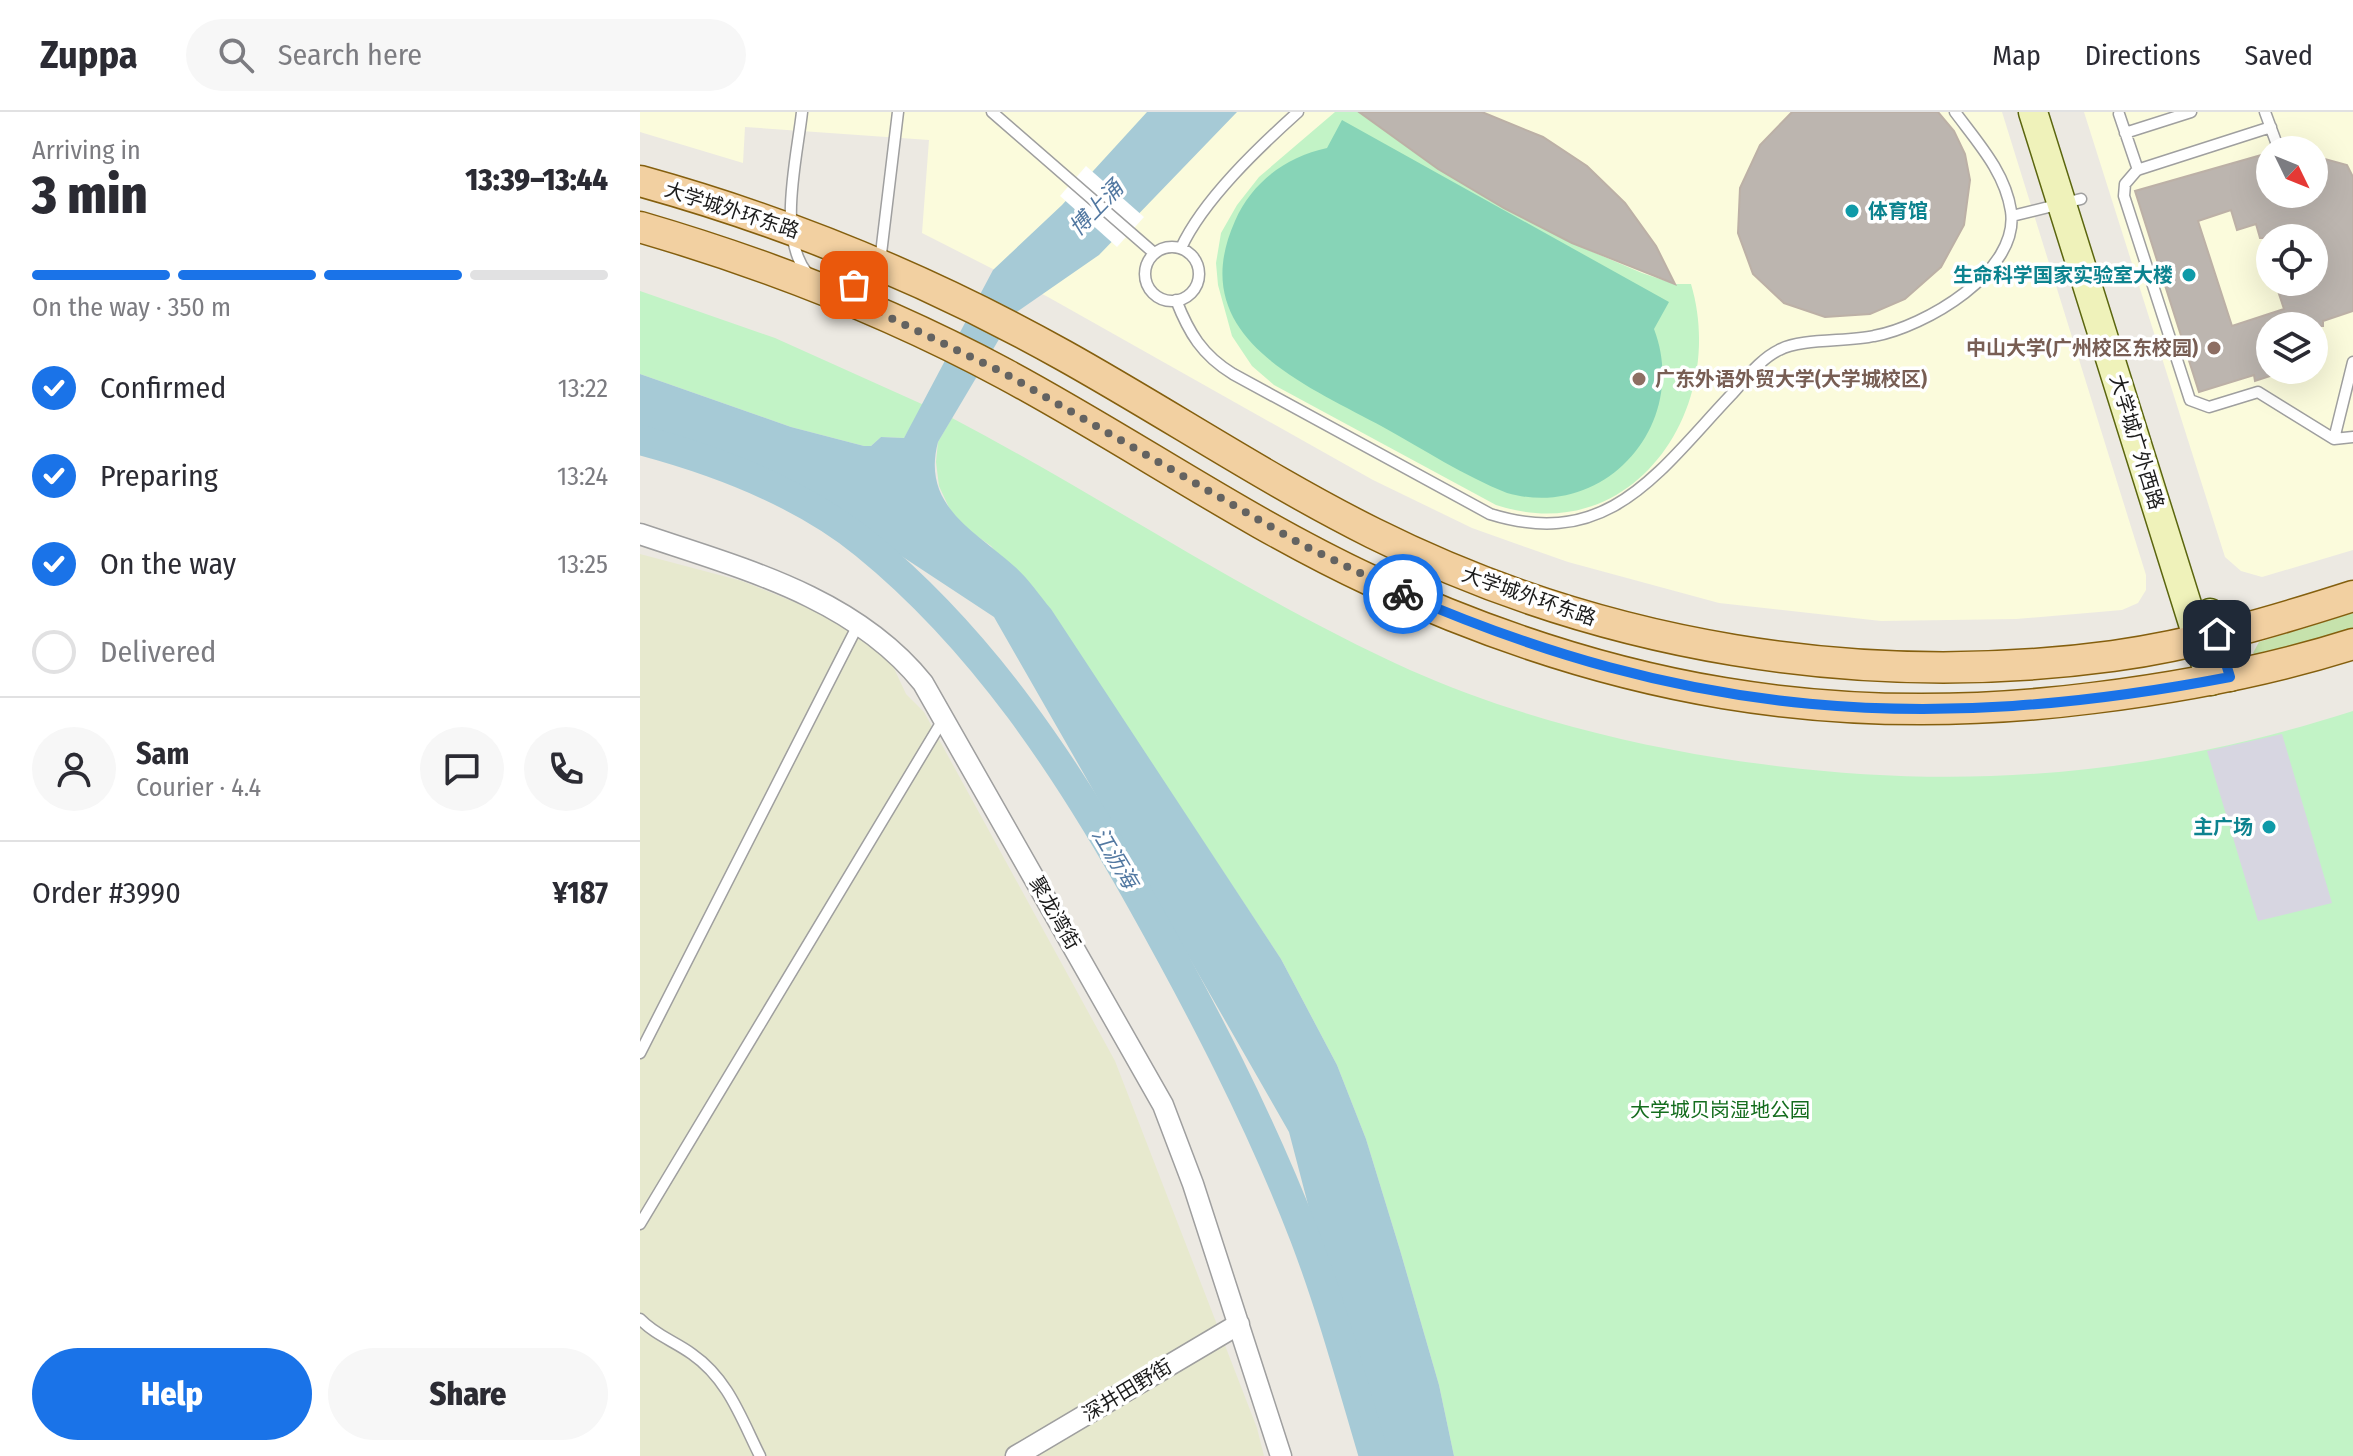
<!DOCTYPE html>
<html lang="en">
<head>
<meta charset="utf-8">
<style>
	body { margin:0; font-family:"Fira Sans Condensed","Noto Sans SC",sans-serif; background:#f7f7f7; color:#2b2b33; height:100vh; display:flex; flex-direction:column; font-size:30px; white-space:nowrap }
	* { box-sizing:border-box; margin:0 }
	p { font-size:26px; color:#7c7c81 }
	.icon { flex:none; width:44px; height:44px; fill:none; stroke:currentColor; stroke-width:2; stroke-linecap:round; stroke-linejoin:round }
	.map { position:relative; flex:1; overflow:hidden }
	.panel { display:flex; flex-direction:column; background:#fff; width:640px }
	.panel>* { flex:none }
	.needle { width:52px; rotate:133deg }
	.tools { position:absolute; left:1616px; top:24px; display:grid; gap:16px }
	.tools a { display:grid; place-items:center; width:72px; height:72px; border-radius:50%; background:#fff; box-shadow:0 8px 32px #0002; font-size:40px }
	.pin { position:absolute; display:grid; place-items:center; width:68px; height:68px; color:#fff; margin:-34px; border-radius:16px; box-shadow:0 4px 12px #0006 }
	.courier { position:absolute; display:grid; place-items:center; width:80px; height:80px; margin:-40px; border:6px solid #1a73e8; border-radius:50%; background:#fff; color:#222; box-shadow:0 2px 10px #0007 }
	.headline em { font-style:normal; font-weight:800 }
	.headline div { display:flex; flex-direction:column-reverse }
	.headline { display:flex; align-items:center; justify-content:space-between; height:136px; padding:0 32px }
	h1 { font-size:52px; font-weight:800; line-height:60px }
	.bar { display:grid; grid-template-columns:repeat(4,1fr); gap:12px 8px; align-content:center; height:96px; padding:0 32px }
	.bar i { height:10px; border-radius:6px; background:#e1e1e2 }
	.bar .selected { background:#1a73e8 }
	.bar p { grid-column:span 4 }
	.line { display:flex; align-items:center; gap:20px; padding:0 32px; border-top:2px solid #e1e1e2 }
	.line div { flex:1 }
	.round { display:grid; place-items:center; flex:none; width:84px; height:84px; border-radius:42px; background:#f7f7f7 }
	ol { padding:0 32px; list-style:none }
	li { display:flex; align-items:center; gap:24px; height:88px }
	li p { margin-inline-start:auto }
	li .icon { padding:8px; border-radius:50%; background:#1a73e8; color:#fff; stroke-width:4 }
	li:last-child { color:#7c7c81 }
	li i { width:44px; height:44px; border:4px solid #e1e1e2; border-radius:50% }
	.action { display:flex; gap:16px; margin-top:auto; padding:16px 32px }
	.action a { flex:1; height:92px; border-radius:48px; background:#1a73e8; color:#fff; font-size:32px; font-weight:800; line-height:92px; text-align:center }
	.action a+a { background:#f7f7f7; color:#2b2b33 }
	header { display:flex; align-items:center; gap:48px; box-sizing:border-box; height:112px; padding:0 40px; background:#fff; border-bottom:2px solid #e1e1e2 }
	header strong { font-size:38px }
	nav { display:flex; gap:44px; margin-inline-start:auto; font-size:28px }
	.search { width:560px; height:72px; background:#f7f7f7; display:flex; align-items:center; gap:20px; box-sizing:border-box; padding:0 28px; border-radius:44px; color:#7c7c81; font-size:30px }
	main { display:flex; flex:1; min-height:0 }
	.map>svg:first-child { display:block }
</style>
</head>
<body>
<header>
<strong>Zuppa</strong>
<div class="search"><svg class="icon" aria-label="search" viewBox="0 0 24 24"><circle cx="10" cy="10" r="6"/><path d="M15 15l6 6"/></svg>Search here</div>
<nav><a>Map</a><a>Directions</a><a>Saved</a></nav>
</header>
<main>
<section class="panel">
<div class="headline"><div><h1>3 min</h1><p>Arriving in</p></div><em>13:39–13:44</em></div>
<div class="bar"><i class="selected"></i><i class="selected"></i><i class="selected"></i><i></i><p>On the way · 350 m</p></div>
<ol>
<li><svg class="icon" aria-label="check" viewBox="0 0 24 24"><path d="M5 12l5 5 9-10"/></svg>Confirmed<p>13:22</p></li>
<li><svg class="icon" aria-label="check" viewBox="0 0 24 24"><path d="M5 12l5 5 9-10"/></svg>Preparing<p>13:24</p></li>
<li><svg class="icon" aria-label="check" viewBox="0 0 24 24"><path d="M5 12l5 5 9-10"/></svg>On the way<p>13:25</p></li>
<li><i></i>Delivered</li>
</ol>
<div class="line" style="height:144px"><a class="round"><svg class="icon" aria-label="person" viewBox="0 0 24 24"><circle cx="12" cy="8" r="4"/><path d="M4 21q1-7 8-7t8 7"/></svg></a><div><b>Sam</b><p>Courier · 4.4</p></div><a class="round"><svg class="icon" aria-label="chat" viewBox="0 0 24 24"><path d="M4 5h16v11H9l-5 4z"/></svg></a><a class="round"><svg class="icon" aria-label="phone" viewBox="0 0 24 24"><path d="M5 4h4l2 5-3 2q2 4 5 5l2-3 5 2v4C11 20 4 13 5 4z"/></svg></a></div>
<div class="line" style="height:104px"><div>Order #3990</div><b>¥187</b></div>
<div class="action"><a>Help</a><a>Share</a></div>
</section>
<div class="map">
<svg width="1713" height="1344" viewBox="0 0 1713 1344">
	<rect width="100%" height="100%" fill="#ece9e2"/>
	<path fill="#fbfbdc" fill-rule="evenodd" d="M0,0H1362L1506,463V478L1498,491L1482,498L1376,507L1241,509L1079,491L928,450L832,416L733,368L408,185L282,121L289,28L105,15L103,51L0,20Z
		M1444,0H1713V438L1622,465L1601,459L1585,445ZM1630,38H1674V82H1630ZM1630,126H1674V170H1630ZM1630,214H1674V258H1630Z"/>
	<path fill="#e7e9ce" d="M0,442L102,469L239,524L266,582L284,600L475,949L617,1316L624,1344H0Z"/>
	<path fill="#c6e2ac" d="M1713,501V517L1617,544L1613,541L1619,530Z"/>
	<path fill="#c2f3c6" d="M695,0H719L798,57L932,131L1002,161L1035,172H1051C1088,296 993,438 856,393L634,273L612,254L592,224L578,173L576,151L581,121L597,93L619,65Z
		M0,179L135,226L284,293L264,326L241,325L231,334H224L151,315L0,262Z
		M312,306C466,387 611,486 770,558C867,601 974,629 1079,646C1303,681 1497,668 1713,599V1344H814L799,1273L760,1138L726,1027L697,953L641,847L451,560L351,434L320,412L312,402L299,374L296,350L298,330Z"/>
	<path fill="#87d4b7" d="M702,8L1029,190L1014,217C1050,311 966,409 867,381C824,364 783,337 743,315C664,272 543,225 595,109C612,70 646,45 687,36Z"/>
	<path fill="#d7d6e1" d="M1642,622L1692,791L1618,809L1567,639Z"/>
	<path fill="#a6cad6" d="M507,0H597L459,143L374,202L298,330C281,394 335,419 374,454C388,466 399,483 411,497L641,847L697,953L726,1027L760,1138L799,1273L814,1344H734L649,1020L354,505L146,368L0,323V262L151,315L224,334H231L241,325L264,326L353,158L422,93Z"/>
	<path fill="#fff" d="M446,54L504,105L477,135L420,84Z"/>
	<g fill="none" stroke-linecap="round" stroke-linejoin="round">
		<path stroke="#a6cad6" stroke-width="30" d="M0,328C79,349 161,380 225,432C343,528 428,657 501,788C562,897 620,1008 665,1125C692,1196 712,1270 734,1344"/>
	</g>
	<path fill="#bcb5af" stroke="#bcb0a6" stroke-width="2" fill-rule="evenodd" d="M719,0H842L903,25L947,54L985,91L1016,134L1035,172L932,131L864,96L798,57Z
		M1152,0H1298L1314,19L1325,42L1330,68L1324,113L1301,155L1265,187L1230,202L1185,205L1144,191L1113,162L1098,121L1100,76L1120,33Z
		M1625,42L1630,51V82H1674V44L1707,53L1713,65V199L1683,209V214H1630V264L1615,269L1614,263L1559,280L1495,79ZM1591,98L1597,118L1616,112L1620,126H1674V170H1635L1644,197L1592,214L1558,109Z"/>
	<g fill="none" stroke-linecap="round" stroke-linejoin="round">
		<defs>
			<path id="lane" d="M162,0C157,46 137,124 167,161
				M352,0L514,141
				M1625,0L1639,38
				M1479,2L1498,58
				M1631,15L1497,58L1485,72L1484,84L1550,288L1569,295L1618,280L1694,327L1713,325
				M1485,21L1551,0
				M1372,104L1441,87
				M505 162a27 27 0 1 1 54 0a27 27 0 1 1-54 0Z
				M541,136C563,88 619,35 658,0
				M240,150L258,0
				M536,188C549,221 562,243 593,262L850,402C969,439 1018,360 1091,283C1105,268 1120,247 1139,238C1161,226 1208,230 1234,224C1284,215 1380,160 1371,99C1365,60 1338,31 1315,0
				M1694,327L1713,250
				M0,941L219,511
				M0,1112L304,606
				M0,1207C15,1223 34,1229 52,1242C88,1267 101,1306 120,1344"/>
			<path id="street" d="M0,422C101,456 214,485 283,571L523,993L553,1072L641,1344
				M376,1344L599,1212"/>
			<path id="secondary" d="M1393,0L1571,569
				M1570,501L1590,565"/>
			<path id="primary" d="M0,69C148,110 289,168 423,243C527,301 627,368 733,421C961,535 1220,578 1473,544C1554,533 1635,509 1713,484
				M0,115C127,152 248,199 365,262C488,328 605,410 732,469C969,579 1193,619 1453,586C1542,575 1628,559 1713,532"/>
		</defs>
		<use href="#lane" stroke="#9f9f9f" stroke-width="13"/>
		<use href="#street" stroke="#9f9f9f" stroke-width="23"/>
		<use href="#secondary" stroke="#5b660f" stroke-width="31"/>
		<use href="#primary" stroke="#845f0e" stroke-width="33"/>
		<use href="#lane" stroke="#fff" stroke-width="10"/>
		<use href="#street" stroke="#fff" stroke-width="20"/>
		<use href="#secondary" stroke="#eff2ba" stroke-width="28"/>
		<use href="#primary" stroke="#f2d0a1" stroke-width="30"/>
	</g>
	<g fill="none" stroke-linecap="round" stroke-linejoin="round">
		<path stroke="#646361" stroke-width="8" stroke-dasharray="0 14.4" d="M214,173V188L364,261L661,432L763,482"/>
		<path stroke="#1a73e8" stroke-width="10" d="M763,482C1048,606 1286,623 1590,565L1577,522"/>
	</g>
	<g fill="#0f9aa8" stroke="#fff" stroke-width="3">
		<circle cx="1212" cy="99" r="8"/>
		<circle cx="1549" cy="163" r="8"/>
		<circle cx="1629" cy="715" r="8"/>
	</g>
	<g fill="#8d6e63" stroke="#fff" stroke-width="3">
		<circle cx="1574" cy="236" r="8"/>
		<circle cx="999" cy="267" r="8"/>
	</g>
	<g text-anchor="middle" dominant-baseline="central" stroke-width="7" stroke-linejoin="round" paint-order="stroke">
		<g font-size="20" fill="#1b1b1b" stroke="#fff">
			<text transform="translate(92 98) rotate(18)">大学城外环东路</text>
			<text transform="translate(1497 330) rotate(73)">大学城广外西路</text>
			<text transform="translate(889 484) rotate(19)">大学城外环东路</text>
			<text transform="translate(415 801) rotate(60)">聚龙湾街</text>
			<text transform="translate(487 1278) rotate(-31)">深井田野街</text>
		</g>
		<g font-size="20" font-weight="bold" fill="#0d838f" stroke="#fff" text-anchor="end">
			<text x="1228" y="99" text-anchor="start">体育馆</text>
			<text x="1533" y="163">生命科学国家实验室大楼</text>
			<text x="1613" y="715">主广场</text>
		</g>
		<g font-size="20" font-weight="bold" fill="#785e54" stroke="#fff" text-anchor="end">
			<text x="1558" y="236">中山大学(广州校区东校园)</text>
			<text x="1015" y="267" text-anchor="start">广东外语外贸大学(大学城校区)</text>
		</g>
		<g font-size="20" fill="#156d1e" stroke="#fff">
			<text x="1080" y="998">大学城贝岗湿地公园</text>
		</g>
		<g font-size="22" font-style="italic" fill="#5278a1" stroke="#fff">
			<text transform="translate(456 96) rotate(-46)">博上涌</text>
			<text transform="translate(475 746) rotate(59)">江沥海</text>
		</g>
	</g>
</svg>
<div class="tools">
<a><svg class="needle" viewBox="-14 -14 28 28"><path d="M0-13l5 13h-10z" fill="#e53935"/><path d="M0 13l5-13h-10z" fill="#7c7c81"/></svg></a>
<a><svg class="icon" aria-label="locate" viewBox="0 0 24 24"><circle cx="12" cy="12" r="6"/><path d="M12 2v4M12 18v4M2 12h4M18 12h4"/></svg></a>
<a><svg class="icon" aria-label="layers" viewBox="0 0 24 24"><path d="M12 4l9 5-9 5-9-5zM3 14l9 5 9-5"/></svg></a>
</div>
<div class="pin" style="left:214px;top:173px;background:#ea580c"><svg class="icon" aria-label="bag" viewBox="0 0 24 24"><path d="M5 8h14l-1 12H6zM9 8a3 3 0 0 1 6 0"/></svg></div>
<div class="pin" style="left:1577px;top:522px;background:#1f2937"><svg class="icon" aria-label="home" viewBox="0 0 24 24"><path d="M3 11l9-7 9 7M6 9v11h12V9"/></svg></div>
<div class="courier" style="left:763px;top:482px"><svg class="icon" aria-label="bike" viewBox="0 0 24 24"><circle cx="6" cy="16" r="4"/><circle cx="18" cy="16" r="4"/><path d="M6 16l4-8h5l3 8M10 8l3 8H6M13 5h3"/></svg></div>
</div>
</main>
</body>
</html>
